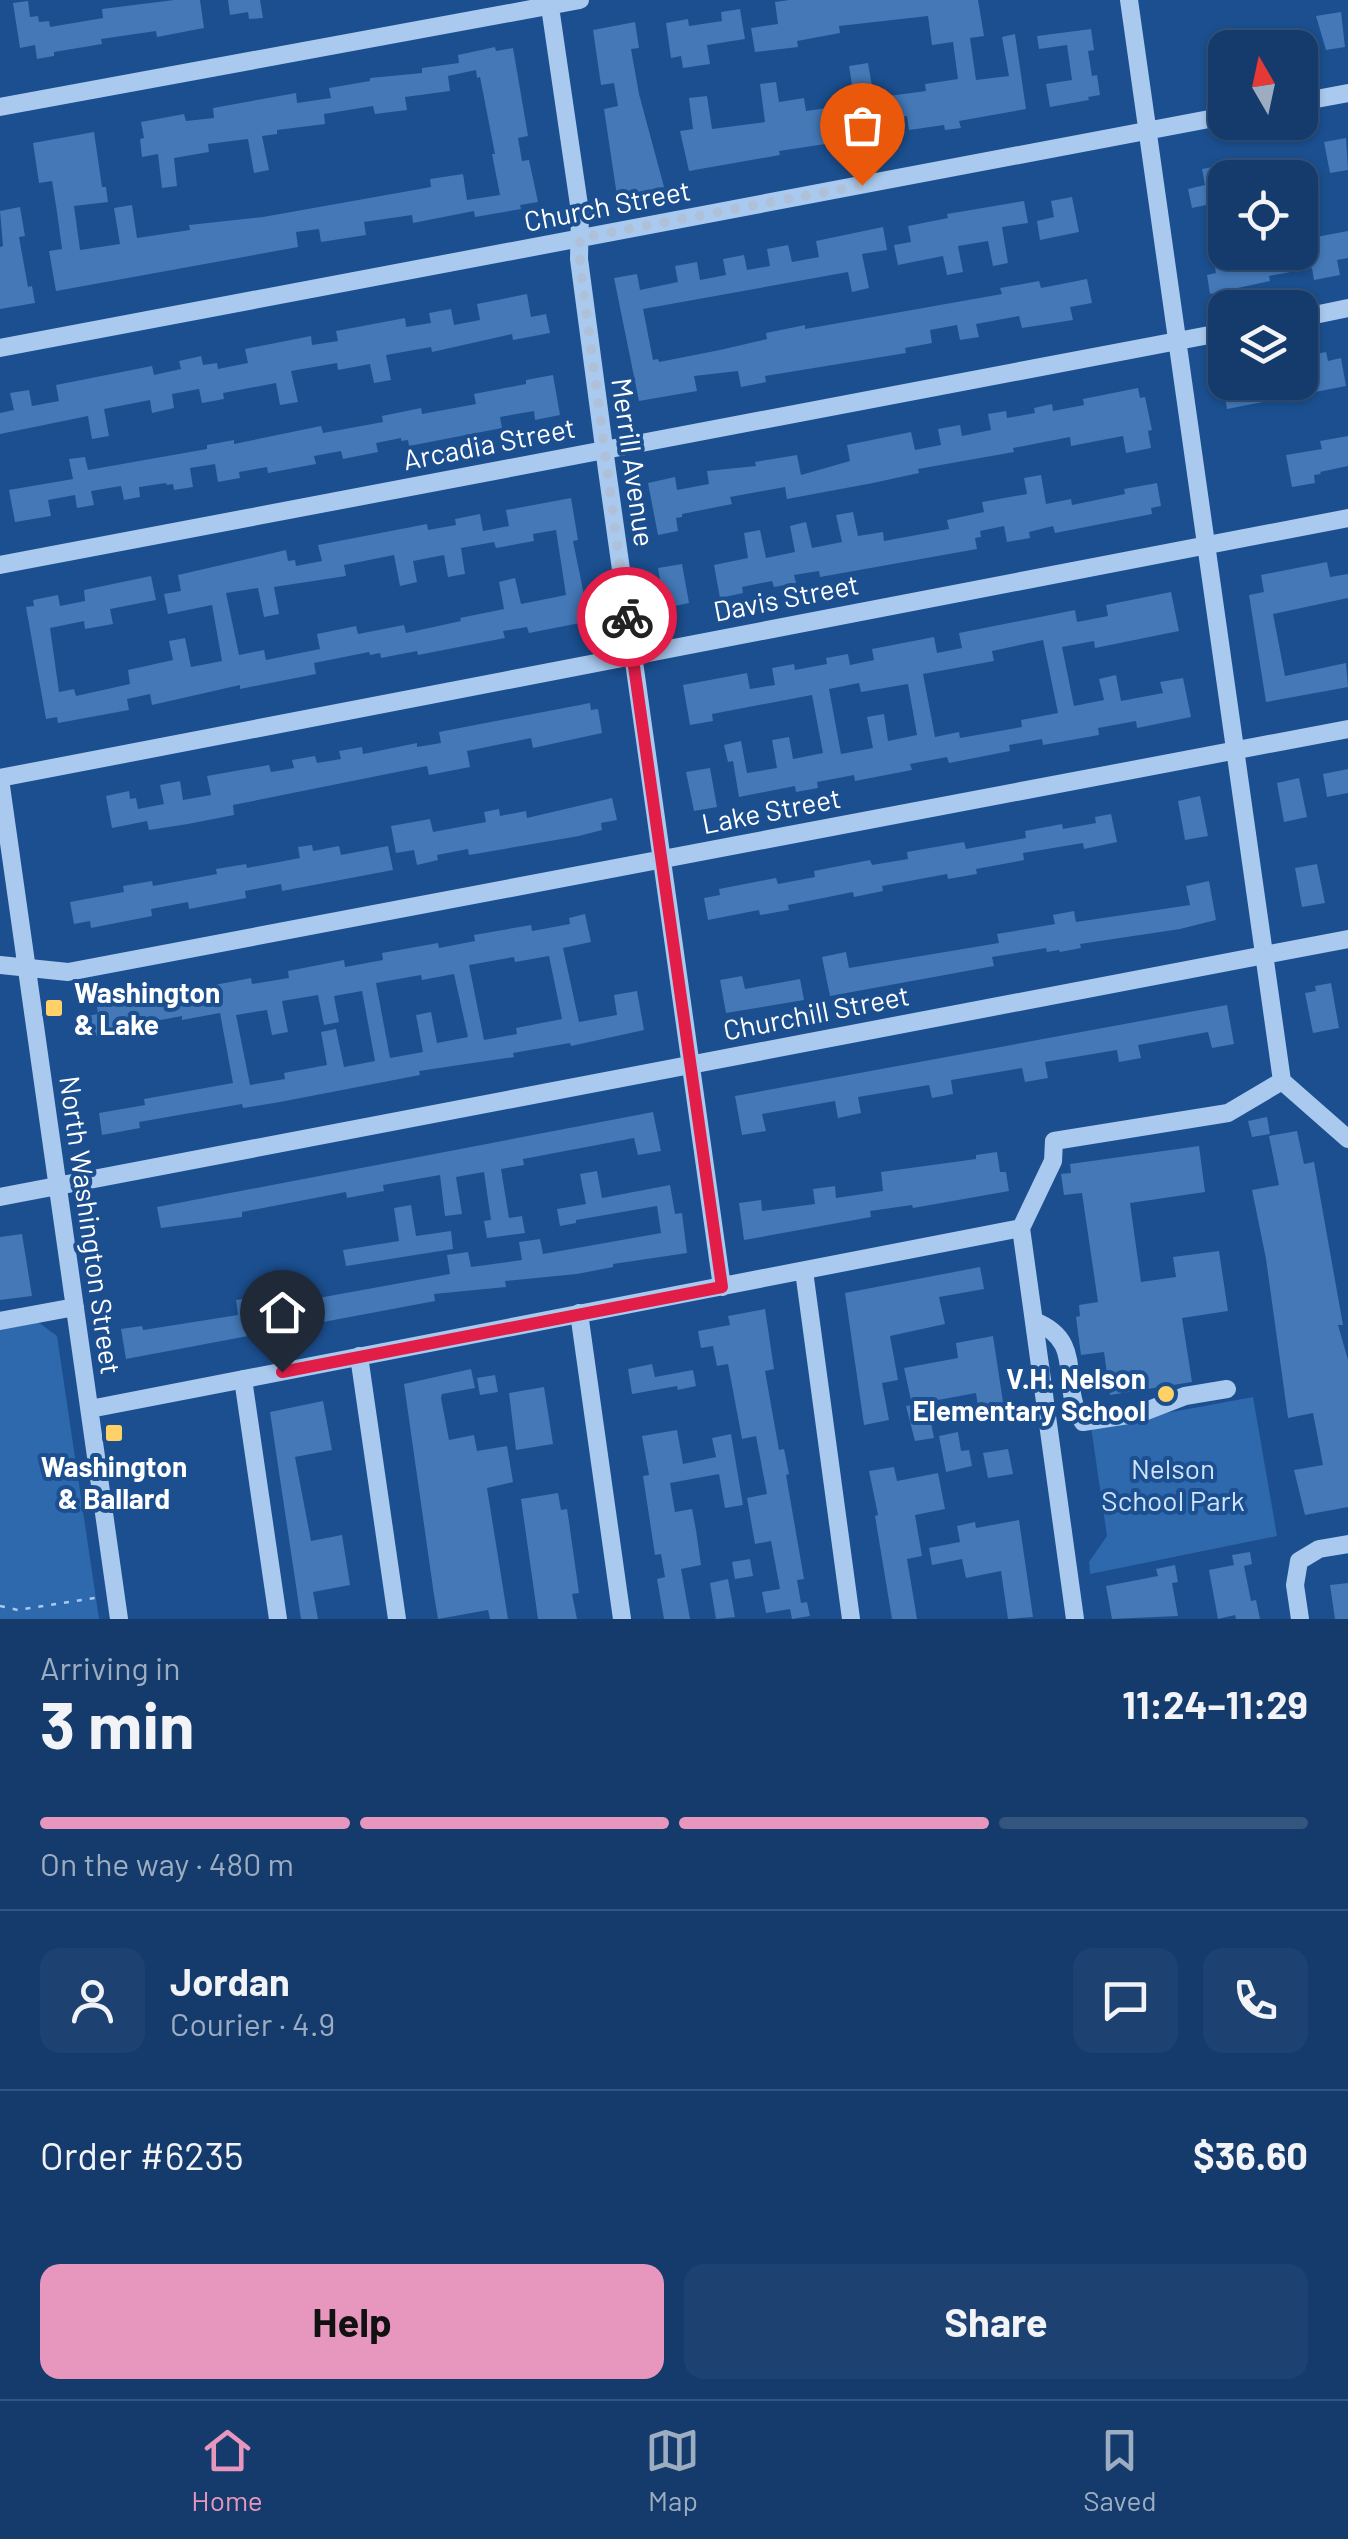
<!DOCTYPE html>
<html lang="en">
<head>
<meta charset="utf-8">
<style>
	body { margin:0; font-family:Barlow,sans-serif; background:#1d4271; color:#f1f3f6; height:100vh; display:flex; flex-direction:column; font-size:38px; white-space:nowrap }
	* { box-sizing:border-box; margin:0 }
	p { font-size:32px; color:#9dadc1 }
	.icon { flex:none; width:55px; height:55px; fill:none; stroke:currentColor; stroke-width:2; stroke-linecap:round; stroke-linejoin:round }
	.map { position:relative; height:1619px; overflow:hidden }
	.sheet { display:flex; flex-direction:column; background:#143b6b; flex:1 }
	.sheet>* { flex:none }
	.needle { width:65px; rotate:351deg }
	.tools { position:absolute; left:1208px; top:30px; display:grid; gap:20px }
	.tools a { display:grid; place-items:center; width:110px; height:110px; border-radius:20px; background:#143b6b; box-shadow:0 2px 8px #0004,0 0 0 2px #33557e; font-size:50px }
	.pin { position:absolute; display:grid; place-items:center; width:85px; height:85px; color:#fff; margin:-102px -42px; border-radius:50% 50% 50% 0; rotate:-45deg; box-shadow:0 0 10px #0007 }
	.pin .icon { rotate:45deg }
	.courier { position:absolute; display:grid; place-items:center; width:100px; height:100px; margin:-50px; border:8px solid #e11d48; border-radius:50%; background:#fff; color:#222; box-shadow:0 2px 12px #0007 }
	.summary em { font-style:normal; font-weight:700 }
	.summary div { display:flex; flex-direction:column-reverse }
	.summary { display:flex; align-items:center; justify-content:space-between; height:170px; padding:0 40px }
	h1 { font-size:65px; font-weight:700; line-height:75px }
	.bar { display:grid; grid-template-columns:repeat(4,1fr); gap:15px 10px; align-content:center; height:120px; padding:0 40px }
	.bar i { height:12px; border-radius:8px; background:#33557e }
	.bar .active { background:#e797bd }
	.bar p { grid-column:span 4 }
	.line { display:flex; align-items:center; gap:25px; padding:0 40px; border-top:2px solid #33557e }
	.line div { flex:1 }
	.round { display:grid; place-items:center; flex:none; width:105px; height:105px; border-radius:20px; background:#1d4271 }
	.primary-button { display:flex; gap:20px; margin-top:auto; padding:20px 40px }
	.primary-button a { flex:1; height:115px; border-radius:20px; background:#e797bd; color:#111; font-size:40px; font-weight:700; line-height:115px; text-align:center }
	.primary-button a+a { background:#1d4271; color:#f1f3f6 }
	.menu { display:flex; justify-content:space-around; align-items:center; height:140px; border-top:2px solid #33557e; background:#143b6b; font-size:28px; color:#9dadc1 }
	.menu a { display:grid; justify-items:center; gap:5px }
	.menu .active { color:#e797bd }
	.map>svg:first-child { display:block }
</style>
</head>
<body>
<div class="map">
<svg width="1348" height="1619" viewBox="0 0 1348 1619">
	<rect width="100%" height="100%" fill="#1b4f8f"/>
	<path fill="#2e69ad" d="M38,1322L57,1336L99,1619H0V1329Z
		M1253,1397L1277,1536L1090,1574L1089,1562L1107,1536L1091,1427Z"/>
	<path fill="#4478b7" fill-rule="evenodd" d="M174,0H200L204,28L157,37L156,31L101,39L102,44L54,52V56L37,59L35,45L20,48L13,3L28,1L30,17L38,16L39,22L49,21L50,27L103,18L102,9Z
		M228,0H260L263,18L249,19L248,12L230,15Z
		M789,0H978L984,36L970,38L976,80L1009,76L1002,37L1015,34L1026,109L959,121L961,128L945,130L944,125L909,130L907,116L882,120L885,135L779,151L780,155L689,171L680,131L693,129L689,98L707,96L712,129L765,122L760,84L776,82L779,102L804,98L806,111L855,104L849,66L868,63L874,98L926,91L925,84L958,79L953,42L932,45L928,16L839,26L840,33L797,41L798,47L755,52L751,28L778,24L775,2Z
		M740,9L745,39L707,45L710,64L683,68L681,56L671,58L666,23L688,19L689,26L722,21L721,12Z
		M1341,12L1345,47L1326,50L1316,16Z
		M635,22L639,48L631,49L639,94L664,187L617,196L604,109L618,106L614,83L601,85L593,30Z
		M1091,29L1094,50L1088,51L1092,76L1097,75L1100,95L1088,97L1089,100L1050,107L1046,84L1072,80L1067,45L1039,49L1037,36Z
		M495,47L496,51L513,48L528,136L518,138L522,161L529,160L538,202L520,205L521,209L475,217L474,211L413,223L412,215L364,222L366,235L321,242L319,229L296,232L298,247L56,291L49,251L62,249L57,212L52,181L39,183L33,143L94,132L102,187H106L108,202L74,206L80,250L120,244L114,208L132,205L137,238L190,230L189,225L263,217L431,187L430,179L463,174L467,200L500,195L492,154H495L480,77L477,78L476,70L448,76L450,91L405,97L407,110L375,114L373,106L324,114L325,124L277,130V134L262,136L269,170L254,173L248,139L208,144L209,152L174,158L177,186L162,188L158,154L142,157L140,139L144,138L141,122L184,114L186,121L214,118L213,108L296,93L297,103L331,98L329,88L370,81V78L422,73V68L459,63L458,55Z
		M1346,138L1348,170L1330,173L1324,142Z
		M1223,165L1225,201L1192,208L1188,189L1205,185L1202,169Z
		M1072,197L1079,232L1040,240L1037,221L1054,217L1051,201Z
		M1024,201L1028,223L1002,227L1008,263L993,266L988,241L958,246L963,272L947,275L943,256L898,265L894,245L911,242L908,226L948,218L947,214Z
		M20,207L25,236L19,237L28,287L32,286L35,303L0,309V247L3,246L0,211Z
		M883,227L887,250L862,254L869,288L852,292L848,272L643,309L653,360L658,359L659,362L720,350L767,339L766,333L805,325V329L1002,294L1000,288L1039,281L1041,288L1087,279L1092,303L1070,307L1073,320L1022,328L1019,316L976,324L979,337L960,340L957,325L930,330L932,343L905,348L906,353L765,376L766,382L741,387L738,371L694,376L697,391L639,401L614,278L637,274L640,290L678,282L675,266L697,262L700,280L726,275L723,259L744,255L747,270L770,266L767,249L788,245L792,262L819,257L816,241Z
		M1348,231V258L1337,260L1340,275L1314,280L1312,268L1269,276L1270,281L1210,294L1207,275L1216,273L1212,252L1225,250V252H1300V240Z
		M527,294L531,317L546,314L550,333L513,340L512,334L432,352L431,347L386,355L391,380L374,383L370,364L338,370L337,363L291,371L298,402L280,405L276,383L223,393L224,399L202,403L199,389L172,394L174,408L152,413L150,400L104,409L109,436L92,439L88,416L0,434V413L14,410L10,393L29,390L32,406L59,401L56,385L152,366L154,375L181,369L179,361L201,356L203,365L217,363L218,369L248,363L245,349L311,336L312,345L338,341L336,331L405,318L406,327L431,323L429,313L451,309L454,325L480,320L477,304Z
		M1326,352L1328,361L1341,358L1346,386L1227,409L1223,386L1236,382H1300V357Z
		M553,375L560,415L535,420L534,411L500,417L502,428L409,446L408,440L401,441V438L376,443L378,452L343,459L341,451L314,456L316,464L268,473L267,467L239,472L240,478L218,482L215,464L190,468L193,487L174,490L173,484L167,485L166,483L139,487L140,497L124,500L121,486L91,491L94,505L77,508L75,495L48,500L51,516L15,522L9,490L73,479L69,459L85,457L88,470L207,449V445L234,440V444L321,426L323,433L383,422L382,416L421,408L422,414L476,404L474,394L526,384V380Z
		M1138,388L1140,398L1145,397L1152,430L1148,431L1151,448L1126,453L1123,436L1071,446L1070,437L1013,448L1014,452L918,469L919,473L873,483L787,499L785,487L730,497L732,504L682,514V517L676,518L678,531L658,535L648,483L675,477L677,490L709,484L707,471L756,466L755,462L797,455L801,475L850,461L847,445L911,432L915,450L941,445L938,429L960,425L962,436L991,430L988,414L1006,411L1007,418L1035,413L1034,408L1052,404L1053,411L1084,405L1083,399Z
		M1348,436V466L1320,472L1321,474L1314,475L1315,483L1292,487L1286,455L1322,449L1320,441Z
		M1041,475L1046,504L1071,499L1072,505L1125,494L1124,489L1157,483L1161,506L1151,508L1152,514L1055,533L1053,526L1029,532L1030,538L1007,542L1004,526L980,531L981,537L975,538L977,549L820,577L819,571L794,575L796,583L774,587L772,581L742,587L743,593L720,598L714,565L748,558L744,533L760,530L766,558L795,552L790,526L806,522L812,548L842,542L836,515L853,512L858,536L883,532L884,541L949,529L947,520L984,512L982,502L1027,494L1024,478Z
		M571,498L578,540L573,541L588,615L578,616L580,623L529,633L527,627L503,631L505,638L418,655L417,651L381,658L380,653L370,655L369,652L314,663L316,674L240,689V685L152,705L150,694L127,699L129,710L58,723L57,717L46,719L26,607L34,606L33,600L58,595L60,606L85,601L84,590L151,576L156,600L110,609L113,624L85,629L84,621L50,628L59,692L74,689L76,696L130,684L128,670L173,660L169,641L185,638L191,667L222,661L212,605L168,614L164,594L181,591L178,575L286,550L288,561L295,560L296,566L322,561L318,545L427,524L428,530L456,525L455,519L480,514L483,531L509,526L506,510ZM556,530L566,595L521,604L515,578L499,582L504,609L460,618L461,621L406,633L404,625L358,634L356,626L317,634L320,649L266,660L264,650L239,655L226,593L258,588L264,617L279,614L274,587L346,576L344,565L394,555L400,586L417,582L413,561L444,555L448,577L465,574L461,548L494,542L496,548L534,541L533,534Z
		M1327,562L1330,577L1348,574V598L1273,614L1285,676L1346,663L1348,687L1266,702L1249,595L1264,592L1261,575Z
		M682,564L689,603L665,608L658,568Z
		M1171,592L1179,631L1095,648L1094,641L1062,647L1074,706L1104,700L1099,679L1116,675L1121,701L1163,693L1160,682L1183,678L1191,717L1137,728L1136,721L1098,728L1099,735L1043,745L1042,739L1009,745L1010,751L949,763L947,757L910,764L912,770L855,781L854,775L817,782L818,788L796,792L795,786L739,797L733,761L728,762L724,745L741,741L747,773L777,768L772,740L789,737L793,759L823,753L812,695L712,714L713,721L690,725L683,685L747,673L750,689L775,685L772,668L794,664L795,670L827,664L826,658L848,654L850,665L874,660L872,649L934,637L937,653L962,648L959,633L1075,610L1077,622L1108,616L1106,605ZM1043,640L1058,713L1021,720L1022,727L960,738L959,732L935,737L923,674L994,661L992,651ZM859,683L861,692L908,684L917,735L888,741L884,714L867,717L873,748L841,754L829,689Z
		M590,703L591,710L598,709L602,733L533,748L531,738L467,751L470,767L429,775L427,766L233,805L234,815L188,824L149,830L147,821L112,828L106,796L129,791L130,799L136,798L138,809L164,804L160,785L180,781L183,800L211,795L207,776L269,765L271,772L294,768L292,760L315,756L317,763L341,759L339,751L362,747L363,754L417,743V747L441,743L439,732Z
		M710,768L717,807L694,811L686,772Z
		M1348,769V793L1327,797L1323,774Z
		M1299,778L1307,817L1284,822L1277,783Z
		M1200,796L1208,836L1185,840L1178,801Z
		M612,798L617,820L601,823L602,830L579,836L469,855L468,849L437,855L438,860L417,865L414,850L396,853L391,826L430,819L433,832L486,822L484,812L499,809L500,816L526,811L527,818Z
		M1111,814L1117,842L1084,849L1083,843L1023,853L1024,860L976,869L977,874L948,879L947,874L882,886L883,891L854,897L853,892L788,905L789,910L760,915L759,910L708,920L704,898L720,895L719,889L776,878L778,884L815,877L814,871L870,860L872,865L908,859L907,852L964,842L966,849L1026,838L1025,831L1062,824L1063,829L1096,823L1095,817Z
		M312,845L313,851L339,846L341,855L388,846L393,870L282,891L281,884L245,891L246,898L189,909L188,902L151,909L152,916L91,928L90,921L74,924L70,902L124,892L123,886L152,881L153,886L217,874L216,869L246,864L247,868L300,858L298,847Z
		M1317,864L1325,903L1302,907L1295,868Z
		M1209,881L1216,920L1180,929L1080,944L1081,948L1060,952L1059,950L1047,952L1046,948L992,957L994,966L830,996L822,957L846,952L849,968L999,943L997,934L1055,924L1053,915L1074,911L1076,922L1190,905L1186,886Z
		M585,914L591,942L563,948L579,1022L617,1015L614,995L637,991L644,1030L571,1046L570,1043L513,1053L514,1057L419,1071L420,1075L280,1102L243,1108L242,1104L139,1122L140,1128L102,1135L99,1113L145,1105L144,1099L233,1083L220,1013L182,1020V1016L118,1028L119,1032L86,1038L82,1017L98,1014L97,1007L164,995L165,1001L195,995L194,989L251,978L252,984L289,978L288,971L344,960L345,967L383,960L382,953L438,943L439,948L475,941L474,935L531,925L532,931L570,924L569,918ZM549,956L562,1019L516,1028L517,1034L484,1040L469,965L514,957L515,962ZM454,974L468,1037L437,1043L431,1012L416,1015L423,1052L390,1058L376,983L421,975L422,980ZM362,991L375,1061L344,1067L336,1029L321,1032L327,1065L284,1073L285,1079L250,1085L236,1015L267,1010L272,1035L288,1032L282,1001L318,995L324,1025L339,1022L334,996Z
		M742,976L745,989L800,979L804,1000L726,1013L720,980Z
		M1331,983L1339,1028L1313,1033L1305,993L1316,991L1315,986Z
		M1227,1005L1234,1044L1212,1048L1208,1032L1138,1045L1141,1058L1119,1062L1117,1050L1045,1062L1048,1078L1025,1082L1022,1068L951,1080L953,1094L932,1098L929,1085L858,1097L861,1113L838,1118L835,1101L762,1114L766,1131L742,1135L735,1096Z
		M653,1112L661,1151L638,1155L634,1138L523,1159L524,1165L501,1169L509,1218L522,1216L525,1233L487,1238L484,1221L491,1220L484,1172L456,1177L462,1214L445,1216L440,1175L383,1185L384,1191L347,1198L346,1192L242,1212V1217L161,1228L157,1207Z
		M1267,1117L1270,1134L1252,1137L1248,1121Z
		M1297,1131L1304,1164L1314,1162L1343,1325H1338L1348,1360V1507L1305,1515L1294,1470L1323,1465L1313,1413L1288,1418L1266,1259L1252,1190L1279,1185L1269,1136Z
		M1199,1146L1205,1192L1130,1203L1141,1282L1176,1277L1173,1257L1219,1251L1228,1311L1182,1318L1192,1382L1110,1395L1104,1352L1081,1355L1076,1317L1080,1316L1079,1305L1098,1302L1082,1193L1064,1195L1061,1174L1071,1173L1070,1164Z
		M997,1152L1000,1172H1006L1009,1191L913,1208L912,1205L870,1211L871,1217L744,1240L739,1203L761,1200L762,1211L815,1204L813,1189L835,1186L836,1198L883,1191L881,1172L976,1159V1155Z
		M597,1171L602,1198L670,1185L675,1214L682,1213L687,1253L613,1264V1267L577,1274L505,1281L506,1287L434,1294L435,1301L126,1359L121,1329L142,1326L143,1330L238,1315L236,1300L257,1297L258,1309L450,1274L447,1255L468,1252L471,1267L522,1260L519,1242L540,1239L543,1254L661,1233L657,1206L576,1220V1223L560,1226L557,1209L586,1204L580,1174Z
		M411,1205L416,1236L451,1231L453,1249L346,1266L343,1250L399,1241L394,1208Z
		M22,1234L32,1296L0,1300V1237Z
		M980,1267L984,1289L939,1297L945,1324L890,1336L898,1380L882,1383L889,1420L864,1425L845,1293Z
		M765,1309L774,1369L765,1371L779,1450L784,1449L789,1474L786,1475L804,1579L797,1580L801,1603L807,1602L810,1616L792,1619L790,1609L766,1613L762,1592L780,1589L771,1541L755,1544L747,1498L767,1494L756,1436L742,1439L728,1364L717,1366L713,1346L701,1348L698,1331L730,1325L728,1316Z
		M993,1336L1003,1402L978,1407L976,1393L927,1402L934,1438L915,1441L906,1406L912,1405L904,1368L958,1358L956,1343Z
		M652,1364L655,1377L693,1370L696,1386L678,1390L677,1386L632,1394L628,1369Z
		M471,1369L475,1388L442,1394L441,1398L449,1440L474,1435L477,1451L507,1446L513,1482L487,1488L508,1619H490L488,1610L438,1619L434,1595L404,1384Z
		M495,1375L498,1392L480,1395L477,1378Z
		M544,1387L553,1444L516,1450L509,1393Z
		M323,1401L332,1450L295,1457L311,1541L342,1535L350,1585L313,1592L318,1619H301L270,1412Z
		M677,1430L683,1464L716,1457L712,1438L731,1434L743,1505L725,1508L719,1474L670,1483L675,1512L692,1509L696,1530L701,1565L681,1569L690,1619H664L657,1579L665,1577L661,1554L655,1555L643,1476L649,1475L642,1436Z
		M958,1432L961,1451L969,1450L972,1466L946,1472L939,1436Z
		M1008,1449L1013,1474L988,1478L983,1453Z
		M894,1467L897,1481L938,1473L945,1509L915,1515L922,1556L907,1559L917,1619H892L875,1516L878,1515L869,1471Z
		M558,1493L561,1510L567,1509L569,1522L579,1593L572,1594L577,1619H538L521,1499Z
		M1019,1520L1033,1617L1008,1619L1001,1571L966,1578L962,1559L932,1565L929,1548L960,1542L957,1526L975,1522L976,1528Z
		M1250,1552L1252,1564L1244,1566L1251,1601L1256,1600L1260,1619H1236L1235,1615L1218,1619L1209,1570L1234,1565L1232,1555Z
		M750,1559L753,1576L735,1579L732,1562Z
		M1175,1565L1178,1582L1172,1583L1178,1616L1112,1619L1106,1586L1158,1576L1156,1569Z
		M728,1579L735,1617L716,1619L710,1583Z
		M1348,1583V1619H1335L1330,1585Z"/>
	<g fill="none" stroke-linecap="round" stroke-linejoin="round">
		<path stroke="#a9c9ee" stroke-width="2.5" stroke-dasharray="5 8" stroke-linecap="butt" d="M0,1606L18,1610L95,1598"/>
		<path stroke="#a9c9ee" stroke-width="18" d="M549,0L580,212L579,259L607,470L722,1287
			M1129,0L1282,1081L1348,1139
			M1300,102L1348,93
			M0,107L580,0
			M1300,318L1348,308
			M0,348L1225,116
			M0,565L1225,332
			M0,778L1348,518
			M0,779L119,1619
			M0,965L68,972L1348,729
			M0,1197L1348,939
			M1021,1228L1075,1619
			M1021,1228L1053,1161L1054,1141L1228,1113L1282,1081
			M804,1271L851,1619
			M579,1313L622,1619
			M0,1321L75,1307
			M1034,1321C1088,1342 1057,1385 1083,1422L1141,1413L1185,1396L1227,1389
			M359,1356L397,1619
			M243,1379L278,1619
			M90,1409L1021,1228
			M1300,1619L1295,1585L1299,1561L1319,1549L1348,1544"/>
	</g>
	<g fill="none" stroke-linecap="round" stroke-linejoin="round">
		<path stroke="#afc1d8" stroke-width="10" stroke-dasharray="0 18" d="M627,617L580,265V238L862,185"/>
		<path stroke="#e11d48" stroke-width="12" d="M282,1372L722,1287L627,617"/>
	</g>
	<g fill="#ffd166" stroke="#1b4f8f" stroke-width="4">
		<rect x="44" y="998" width="20" height="20" rx="5"/>
		<circle cx="1166" cy="1394" r="10"/>
		<rect x="104" y="1423" width="20" height="20" rx="5"/>
	</g>
	<g text-anchor="middle" dominant-baseline="central" stroke-width="8" stroke-linejoin="round" paint-order="stroke">
		<g font-size="28" fill="#fff" stroke="#1b4f8f">
			<text transform="translate(607 205) rotate(-11)">Church Street</text>
			<text transform="translate(489 443) rotate(-11)">Arcadia Street</text>
			<text transform="translate(634 462) rotate(82)">Merrill Avenue</text>
			<text transform="translate(786 597) rotate(-11)">Davis Street</text>
			<text transform="translate(771 810) rotate(-11)">Lake Street</text>
			<text transform="translate(816 1012) rotate(-11)">Churchill Street</text>
			<text transform="translate(91 1225) rotate(82)">North Washington Street</text>
		</g>
		<g font-size="28" font-weight="bold" fill="#fff" stroke="#1b4f8f" text-anchor="start">
			<text x="74" y="992">Washington<tspan x="74" dy="32">&amp; Lake</tspan></text>
			<text x="1146" y="1378" text-anchor="end">V.H. Nelson<tspan x="1146" dy="32">Elementary School</tspan></text>
			<text x="114" y="1466" text-anchor="middle">Washington<tspan x="114" dy="32">&amp; Ballard</tspan></text>
		</g>
		<g font-size="28" fill="#cfe3fa" stroke="#1b4f8f">
			<text x="1173" y="1468">Nelson<tspan x="1173" dy="32">School Park</tspan></text>
		</g>
	</g>
</svg>
<div class="tools">
<a><svg class="needle" viewBox="-14 -14 28 28"><path d="M0-13l5 13h-10z" fill="#e53935"/><path d="M0 13l5-13h-10z" fill="#9dadc1"/></svg></a>
<a><svg class="icon" aria-label="locate" viewBox="0 0 24 24"><circle cx="12" cy="12" r="6"/><path d="M12 2v4M12 18v4M2 12h4M18 12h4"/></svg></a>
<a><svg class="icon" aria-label="layers" viewBox="0 0 24 24"><path d="M12 4l9 5-9 5-9-5zM3 14l9 5 9-5"/></svg></a>
</div>
<div class="pin" style="left:862px;top:185px;background:#ea580c"><svg class="icon" aria-label="bag" viewBox="0 0 24 24"><path d="M5 8h14l-1 12H6zM9 8a3 3 0 0 1 6 0"/></svg></div>
<div class="pin" style="left:282px;top:1372px;background:#1f2937"><svg class="icon" aria-label="home" viewBox="0 0 24 24"><path d="M3 11l9-7 9 7M6 9v11h12V9"/></svg></div>
<div class="courier" style="left:627px;top:617px"><svg class="icon" aria-label="bike" viewBox="0 0 24 24"><circle cx="6" cy="16" r="4"/><circle cx="18" cy="16" r="4"/><path d="M6 16l4-8h5l3 8M10 8l3 8H6M13 5h3"/></svg></div>
</div>
<section class="sheet">
<div class="summary"><div><h1>3 min</h1><p>Arriving in</p></div><em>11:24–11:29</em></div>
<div class="bar"><i class="active"></i><i class="active"></i><i class="active"></i><i></i><p>On the way · 480 m</p></div>
<div class="line" style="height:180px"><a class="round"><svg class="icon" aria-label="person" viewBox="0 0 24 24"><circle cx="12" cy="8" r="4"/><path d="M4 21q1-7 8-7t8 7"/></svg></a><div><b>Jordan</b><p>Courier · 4.9</p></div><a class="round"><svg class="icon" aria-label="chat" viewBox="0 0 24 24"><path d="M4 5h16v11H9l-5 4z"/></svg></a><a class="round"><svg class="icon" aria-label="phone" viewBox="0 0 24 24"><path d="M5 4h4l2 5-3 2q2 4 5 5l2-3 5 2v4C11 20 4 13 5 4z"/></svg></a></div>
<div class="line" style="height:130px"><div>Order #6235</div><b>$36.60</b></div>
<div class="primary-button"><a>Help</a><a>Share</a></div>
</section>
<nav class="menu">
<a class="active"><svg class="icon" aria-label="home" viewBox="0 0 24 24"><path d="M3 11l9-7 9 7M6 9v11h12V9"/></svg>Home</a>
<a><svg class="icon" aria-label="map" viewBox="0 0 24 24"><path d="M3 6l6-2 6 2 6-2v14l-6 2-6-2-6 2zM9 4v14M15 6v14"/></svg>Map</a>
<a><svg class="icon" aria-label="saved" viewBox="0 0 24 24"><path d="M7 4h10v16l-5-4-5 4z"/></svg>Saved</a>
</nav>
</body>
</html>
